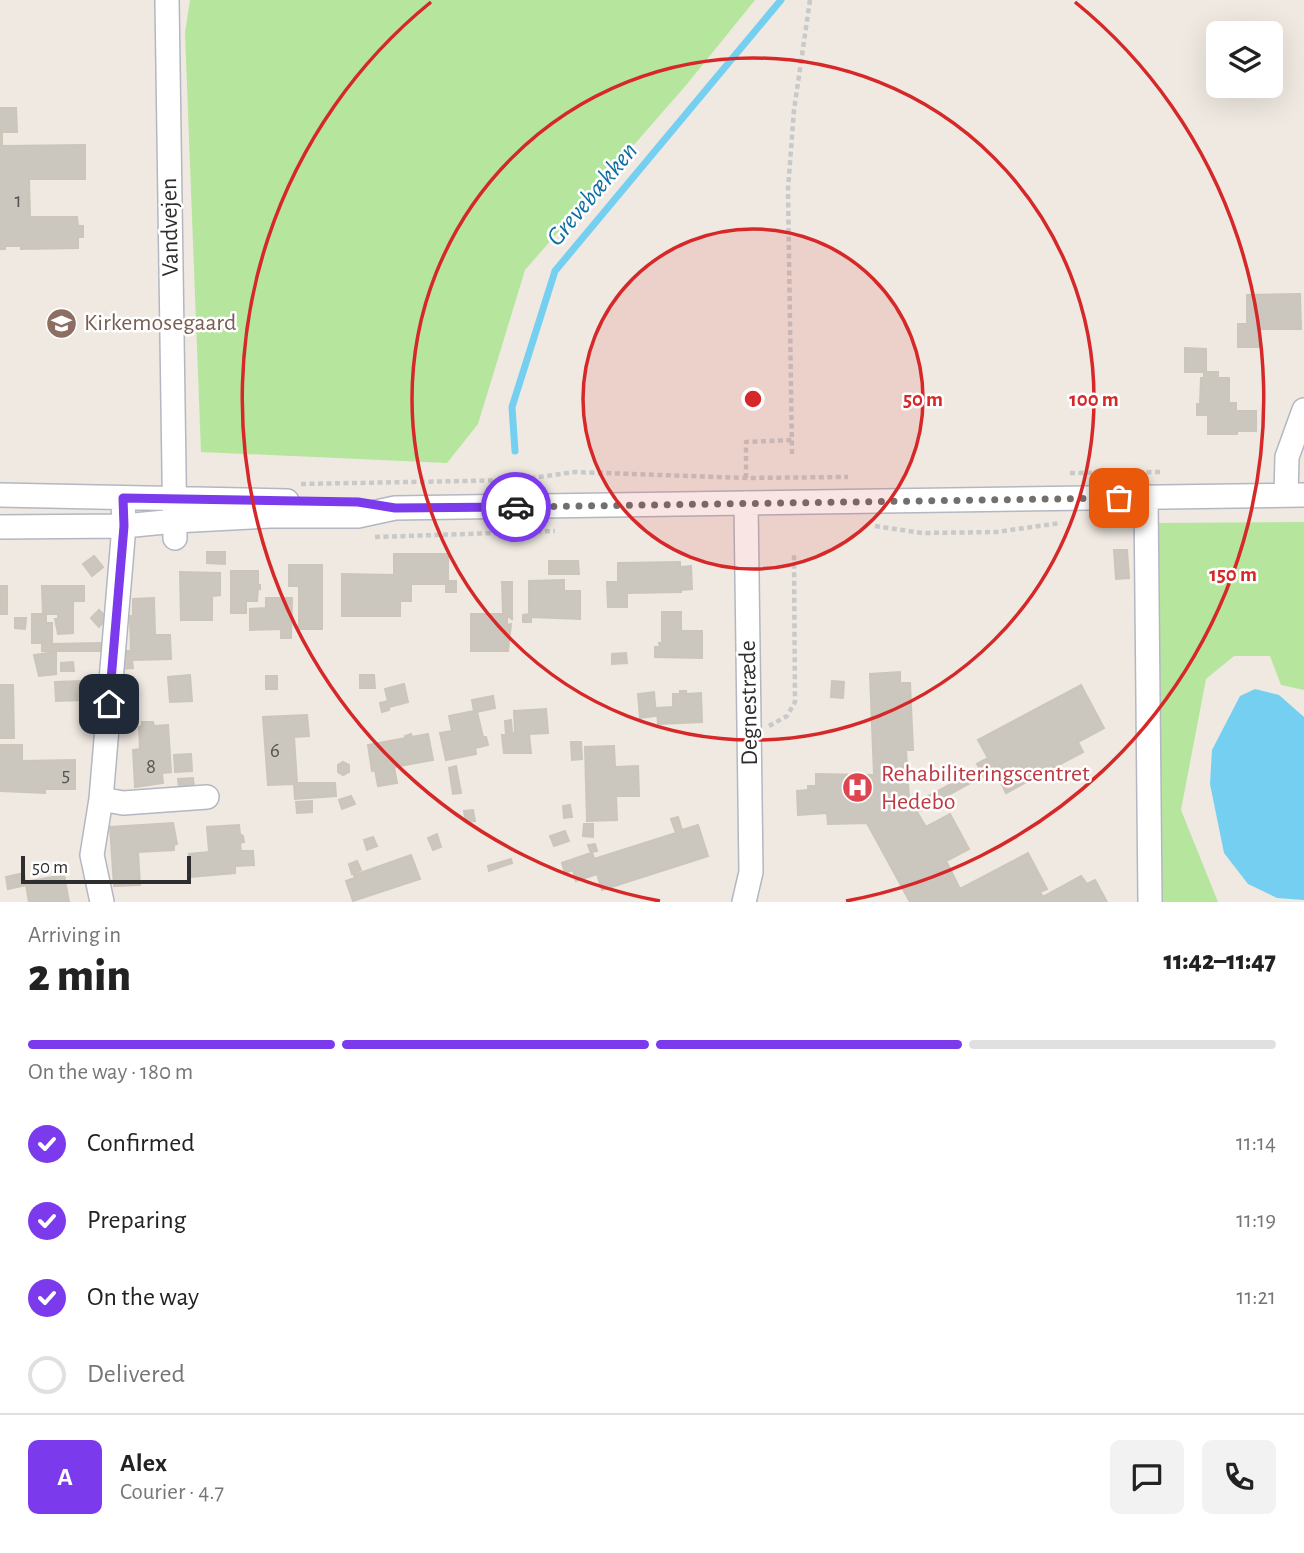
<!DOCTYPE html>
<html lang="en">
<head>
<meta charset="utf-8">
<style>
	body { margin:0; font-family:"Alegreya Sans",sans-serif; background:#f2f2f2; color:#222; height:100vh; display:flex; flex-direction:column; font-size:26px; white-space:nowrap }
	* { box-sizing:border-box; margin:0 }
	p { font-size:23px; color:#767676 }
	.icon { flex:none; width:38px; height:38px; fill:none; stroke:currentColor; stroke-width:2; stroke-linecap:round; stroke-linejoin:round }
	.map { position:relative; height:902px; overflow:hidden }
	.drawer { display:flex; flex-direction:column; background:#fff; flex:1 }
	.drawer>* { flex:none }
	.fabs { position:absolute; left:1206px; top:21px; display:grid; gap:14px }
	.fabs a { display:grid; place-items:center; width:77px; height:77px; border-radius:10px; background:#fff; box-shadow:0 7px 28px #0002; font-size:35px }
	.scale { position:absolute; left:21px; bottom:18px; width:170px; box-sizing:border-box; padding-left:7px; border:4px solid #2e2e2e; border-top:0; font-size:19px; line-height:24px; white-space:nowrap; color:#2e2e2e; -webkit-text-stroke:5px #fff; paint-order:stroke }
	.pin { position:absolute; display:grid; place-items:center; width:60px; height:60px; color:#fff; margin:-30px; border-radius:14px; box-shadow:0 4px 10px #0006 }
	.courier { position:absolute; display:grid; place-items:center; width:70px; height:70px; margin:-35px; border:5px solid #7c3aed; border-radius:50%; background:#fff; color:#222; box-shadow:0 2px 9px #0007 }
	.head em { font-style:normal; font-weight:800 }
	.head div { display:flex; flex-direction:column-reverse }
	.head { display:flex; align-items:center; justify-content:space-between; height:119px; padding:0 28px }
	h1 { font-size:46px; font-weight:800; line-height:52px }
	.bar { display:grid; grid-template-columns:repeat(4,1fr); gap:10px 7px; align-content:center; height:84px; padding:0 28px }
	.bar i { height:9px; border-radius:5px; background:#e0e0e0 }
	.bar .selected { background:#7c3aed }
	.bar p { grid-column:span 4 }
	.line { display:flex; align-items:center; gap:18px; padding:0 28px; border-top:2px solid #e0e0e0 }
	.line div { flex:1 }
	.round { display:grid; place-items:center; flex:none; width:74px; height:74px; border-radius:10px; background:#f2f2f2 }
	ol { padding:0 28px; list-style:none }
	li { display:flex; align-items:center; gap:21px; height:77px }
	li p { margin-inline-start:auto }
	li .icon { padding:7px; border-radius:50%; background:#7c3aed; color:#fff; stroke-width:4 }
	li:last-child { color:#767676 }
	li i { width:38px; height:38px; border:4px solid #e0e0e0; border-radius:50% }
	.map>svg:first-child { display:block }
</style>
</head>
<body>
<div class="map">
<svg width="1304" height="902" viewBox="0 0 1304 902">
	<rect width="100%" height="100%" fill="#efe9e1"/>
	<path fill="#b6e59e" d="M190,0H755L687,84L525,270L478,424L447,463L201,452L185,33Z
		M1304,522V690L1281,685L1270,656H1234L1206,679L1181,810L1218,902H1159L1157,523Z"/>
	<path fill="#75cff0" d="M1255,689L1279,695L1304,717V900L1277,898L1248,884L1224,853L1210,784L1212,750L1240,696Z"/>
	<g fill="none" stroke-linecap="round" stroke-linejoin="round">
		<path stroke="#75cff0" stroke-width="7" d="M515,451L512,407L555,271L781,0"/>
	</g>
	<path fill="#cbc7bf" stroke="#cbc5ba" stroke-width="2" d="M0,108H16L17,132H2V146L85,145V179H29L30,217H77L78,226H83V237H78V248L21,249V246H5V249H0Z
		M1300,294L1301,329H1259V347H1238V324H1247V295Z
		M1185,348L1206,349V372H1218V378H1229V403H1236V411H1256V431H1237V434H1208V415H1197V404H1200L1201,378H1204V372H1185Z
		M1114,550H1127L1129,578L1116,579Z
		M207,552H225V564L207,563Z
		M394,554H448V581H456V592H446V584H411V601H400V616H342V574L394,575Z
		M94,556L103,567L92,576L83,564Z
		M549,561H578L579,574H549Z
		M680,562V567L691,566L692,589L681,590V592L627,593V607H608L607,582H618V563Z
		M289,565H322V629H299V586H289Z
		M231,571H258V585H260V589L258,588L257,601H246V613H231Z
		M180,572L220,573V595L212,596V620H181Z
		M564,580V591H580V619L531,617V622H523V615L529,614V581Z
		M502,582H512V619L507,616V625L511,624L508,651H471V614H507V612H503Z
		M0,586H7V614H0Z
		M42,586H84V601H73V633L58,634L55,619H58V614H46V623H52V644L100,643L101,651H42V643H32V614H43Z
		M154,598L155,635H170L171,659L132,660L133,668L121,669L123,651H131L130,616H133V599Z
		M266,598H292L291,638H281V629L250,630V609L266,608Z
		M99,610L107,618L99,627L91,618Z
		M662,612H681V631H702V658L655,657V647H660L659,643H662Z
		M15,618H26L25,629L15,628Z
		M56,652V674L39,676L34,655Z
		M626,653L627,663L612,664V654Z
		M73,662L74,671H61V663Z
		M900,672V683H910L913,750H906L909,799L913,804L980,769L977,764L988,758L978,740L1081,685L1104,728L1078,742L1083,752L1006,793L997,774L986,780L983,776L917,812L926,827L950,814L969,849L946,861L960,889L1028,853L1047,889L1040,892L1043,897L1081,876L1087,884L1095,880L1107,902H910L867,823L828,824L827,813L798,815L797,791L808,790V786H816V774L874,775L870,674Z
		M190,675L192,701L170,702L168,677Z
		M360,675H374L375,688H360Z
		M266,676H277V689H266Z
		M82,681L83,700L56,701L55,682Z
		M832,681L844,682L843,698L831,697Z
		M404,684L408,702L389,707V710L382,712L380,703L388,701L385,689Z
		M0,685H13L14,738H0Z
		M680,691H686V694L701,693L702,722L658,724L657,708L673,707V694H680Z
		M654,692L656,716L640,718L638,694Z
		M493,696L495,708L477,712L483,737H486L488,745L475,748L476,754L446,760L440,733L452,731L449,716L474,711L472,700Z
		M546,709L548,733L529,734L531,753H504L502,735H506L505,721L511,720L512,733H515L514,711Z
		M307,715L309,736L294,737L297,783H335L336,796L295,799L294,784L268,785L263,717Z
		M142,722H153L154,726L168,725L171,772L162,773L163,783L135,787L133,750L140,749L139,727L142,726Z
		M411,734L412,737L428,734L433,760L394,767L397,783L378,786L375,770L372,771L368,745L406,738L405,736Z
		M571,742H581L582,759L572,760Z
		M0,745H22V761L75,760V789H45V793L0,791Z
		M614,746L615,767L638,766L639,796H616L617,820L587,821L585,747Z
		M191,754L192,771L175,772L174,755Z
		M343,762L349,765V772L343,775L338,772V765Z
		M456,766L461,793L453,794L449,768Z
		M193,778L194,787L179,788L178,779Z
		M351,796L355,804L342,809L339,800Z
		M312,801V812L297,813L296,802Z
		M570,805L572,817L564,818L563,806Z
		M473,810L475,821L466,822L464,811Z
		M678,817L682,830L698,825L708,856L602,890L597,874L576,881L573,870L565,873L562,863L591,853L588,845L595,844L597,851L592,852L594,859L676,833L671,819Z
		M173,823L177,844L174,845V850L138,852L140,885L114,886L110,827Z
		M584,824H593V837L583,836Z
		M239,825L240,834L243,836L244,842L240,843L241,851H253L254,865L235,866V873L191,877L189,854L209,852L207,827Z
		M565,831L569,841L554,846L550,836Z
		M437,834L441,847L433,850L428,838Z
		M373,837L377,846L367,850L364,840Z
		M411,855L420,879L353,901L346,881L355,878L354,875Z
		M511,859L512,863L489,871L488,866Z
		M357,861L361,870L352,874L349,864Z
		M24,873L25,882L64,875L69,902H29L26,885L8,889L6,877Z"/>
	<g fill="none" stroke-linecap="round" stroke-linejoin="round">
		<defs>
			<path id="minor" d="M167,0L175,538
				M0,495L287,501
				M1286,495L1287,457L1304,410
				M1146,497L1150,902
				M0,527L124,526L175,521L270,516H358L395,508L1304,495
				M101,799L123,803L207,797
				M102,902L92,855L101,799L124,526L123,498
				M744,902L751,872L746,503"/>
		</defs>
		<use href="#minor" stroke="#b4b7c1" stroke-width="26"/>
		<path stroke="#c9c9c9" stroke-width="4.5" stroke-dasharray="5 3.5" stroke-linecap="butt" d="M792,454L788,189L794,110L810,0
			M1070,473L1163,472
			M746,478V442L792,440
			M301,484L518,480L575,472L746,478L848,477
			M875,526L922,533L996,532L1061,523
			M375,537L555,531
			M769,726L787,716L795,702L794,555"/>
		<use href="#minor" stroke="#fff" stroke-width="23"/>
	</g>
	<g fill="none" stroke-linecap="round" stroke-linejoin="round">
		<path stroke="#726f6d" stroke-width="7" stroke-dasharray="0 12.6" d="M516,507L1119,498"/>
		<path stroke="#7c3aed" stroke-width="9" d="M109,704L124,526L123,498L358,502L395,508L516,507"/>
	</g>
	<circle cx="753" cy="399" r="170" fill="#d62828" fill-opacity=".12"/>
	<g fill="none" stroke="#d62828" stroke-width="3.5">
		<circle cx="753" cy="399" r="170"/>
		<circle cx="753" cy="399" r="341"/>
		<path d="M660 901A511 511 0 0 1 431 2M1075 2A511 511 0 0 1 846 901"/>
	</g>
	<defs>
		<symbol id="school-disc" viewBox="-11 -11 22 22"><circle r="9.5" fill="#8d6e63" stroke="#fff"/><path d="M0-5L7-2L0 1L-7-2ZM-4 1L0 2.5L4 1V4Q0 6-4 4Z" fill="#fff"/></symbol>
		<symbol id="hospital-disc" viewBox="-11 -11 22 22"><circle r="9.5" fill="#e0444e" stroke="#fff"/><path d="M-5-5h3v3.5h4V-5h3V5h-3V1.5h-4V5h-3Z" fill="#fff"/></symbol>
	</defs>
	<g fill-rule="evenodd">
		<use href="#school-disc" x="44" y="306" width="35" height="35"/>
		<use href="#hospital-disc" x="840" y="770" width="35" height="35"/>
	</g>
	<g text-anchor="middle" dominant-baseline="central" stroke-width="5" stroke-linejoin="round" paint-order="stroke">
		<g font-size="21" fill="#555452">
			<text x="18" y="200">1</text>
			<text x="275" y="750">6</text>
			<text x="151" y="766">8</text>
			<text x="66" y="774">5</text>
		</g>
		<g font-size="24" fill="#2e2e2e" stroke="#fff">
			<text transform="translate(170 227) rotate(-91)">Vandvejen</text>
			<text transform="translate(749 703) rotate(-91)">Degnestræde</text>
		</g>
		<g font-size="24" fill="#785e54" stroke="#fff" text-anchor="start">
			<text x="84" y="323">Kirkemosegaard</text>
		</g>
		<g font-size="24" fill="#be3a42" stroke="#fff" text-anchor="start">
			<text x="881" y="774">Rehabiliteringscentret<tspan x="881" dy="28">Hedebo</tspan></text>
		</g>
		<g font-size="26" font-style="italic" fill="#0d6fa3" stroke="#fff">
			<text transform="translate(592 194) rotate(-50)">Grevebækken</text>
		</g>
	</g>
	<circle cx="753" cy="399" r="10" fill="#d62828" stroke="#fff" stroke-width="3.5"/>
	<g font-size="21" text-anchor="middle" font-weight="bold" fill="#d62828" stroke="#fff" stroke-width="5" stroke-linejoin="round" paint-order="stroke">
		<text x="923" y="406">50 m</text>
		<text x="1094" y="406">100 m</text>
		<text x="1233" y="581">150 m</text>
	</g>
</svg>
<div class="fabs">
<a><svg class="icon" aria-label="layers" viewBox="0 0 24 24"><path d="M12 4l9 5-9 5-9-5zM3 14l9 5 9-5"/></svg></a>
</div>
<div class="scale">50 m</div>
<div class="pin" style="left:1119px;top:498px;background:#ea580c"><svg class="icon" aria-label="bag" viewBox="0 0 24 24"><path d="M5 8h14l-1 12H6zM9 8a3 3 0 0 1 6 0"/></svg></div>
<div class="pin" style="left:109px;top:704px;background:#1f2937"><svg class="icon" aria-label="home" viewBox="0 0 24 24"><path d="M3 11l9-7 9 7M6 9v11h12V9"/></svg></div>
<div class="courier" style="left:516px;top:507px"><svg class="icon" aria-label="car" viewBox="0 0 24 24"><path d="M5 17H2v-5l4-1 3-4h7l3 4 3 1v5h-3M9 17h6M6 11h13"/><circle cx="7" cy="17" r="2"/><circle cx="17" cy="17" r="2"/></svg></div>
</div>
<section class="drawer">
<div class="head"><div><h1>2 min</h1><p>Arriving in</p></div><em>11:42–11:47</em></div>
<div class="bar"><i class="selected"></i><i class="selected"></i><i class="selected"></i><i></i><p>On the way · 180 m</p></div>
<ol>
<li><svg class="icon" aria-label="check" viewBox="0 0 24 24"><path d="M5 12l5 5 9-10"/></svg>Confirmed<p>11:14</p></li>
<li><svg class="icon" aria-label="check" viewBox="0 0 24 24"><path d="M5 12l5 5 9-10"/></svg>Preparing<p>11:19</p></li>
<li><svg class="icon" aria-label="check" viewBox="0 0 24 24"><path d="M5 12l5 5 9-10"/></svg>On the way<p>11:21</p></li>
<li><i></i>Delivered</li>
</ol>
<div class="line" style="height:126px"><b class="round" style="background:#7c3aed;color:#fff">A</b><div><b>Alex</b><p>Courier · 4.7</p></div><a class="round"><svg class="icon" aria-label="chat" viewBox="0 0 24 24"><path d="M4 5h16v11H9l-5 4z"/></svg></a><a class="round"><svg class="icon" aria-label="phone" viewBox="0 0 24 24"><path d="M5 4h4l2 5-3 2q2 4 5 5l2-3 5 2v4C11 20 4 13 5 4z"/></svg></a></div>
</section>
</body>
</html>
